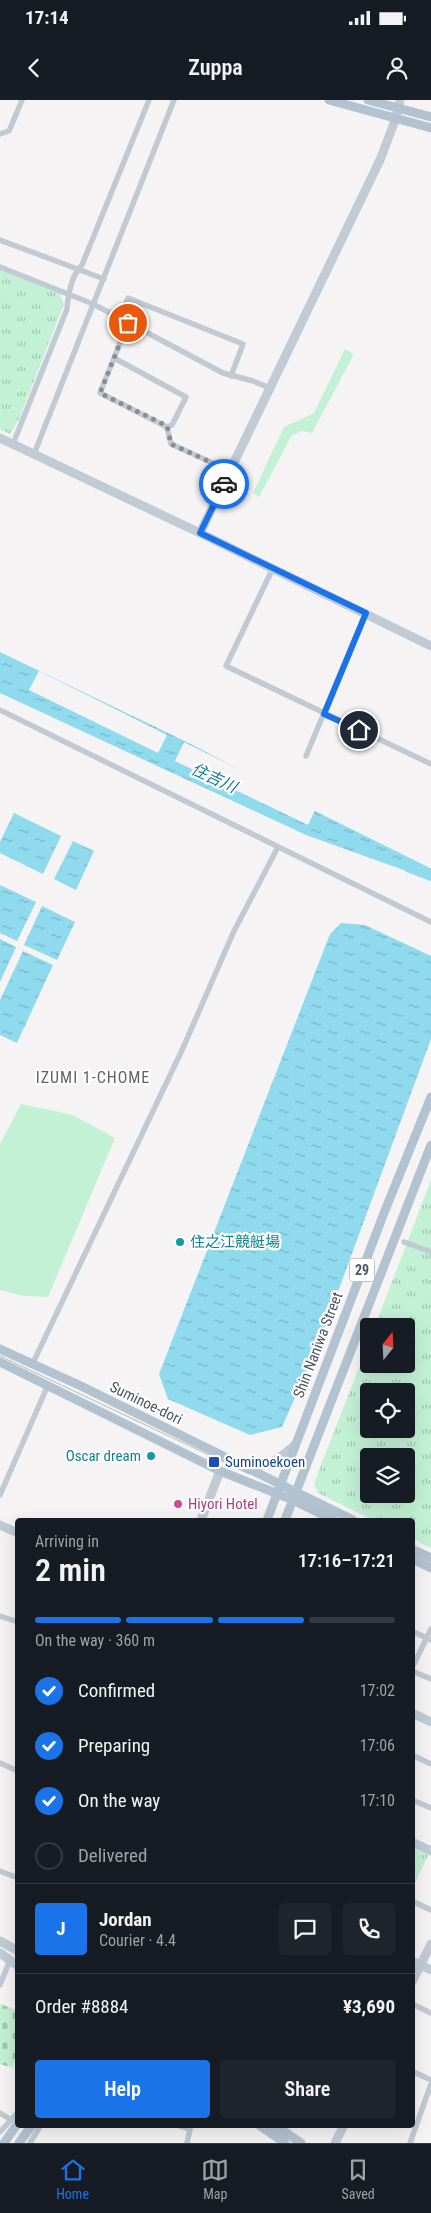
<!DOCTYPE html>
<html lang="en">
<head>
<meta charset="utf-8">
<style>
	body { margin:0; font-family:"Roboto Condensed","Noto Sans JP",sans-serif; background:#20242c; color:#f1f3f6; height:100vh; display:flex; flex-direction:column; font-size:19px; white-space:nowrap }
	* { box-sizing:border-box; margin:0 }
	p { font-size:16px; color:#9ea1a6 }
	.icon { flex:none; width:28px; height:28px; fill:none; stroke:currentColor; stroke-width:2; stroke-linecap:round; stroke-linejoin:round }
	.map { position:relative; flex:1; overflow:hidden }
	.details { position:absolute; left:15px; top:1418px; width:400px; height:610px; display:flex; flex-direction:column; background:#171b24; border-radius:5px; box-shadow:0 5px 20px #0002 }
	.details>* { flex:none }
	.needle { width:32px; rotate:18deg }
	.tools { position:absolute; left:360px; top:1218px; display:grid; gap:10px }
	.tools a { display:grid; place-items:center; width:55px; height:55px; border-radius:5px; background:#171b24; box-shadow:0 5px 20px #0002; font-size:25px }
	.pin { position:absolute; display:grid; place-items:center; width:42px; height:42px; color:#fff; margin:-21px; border:2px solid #fff; border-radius:50%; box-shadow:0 1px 5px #0007 }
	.courier { position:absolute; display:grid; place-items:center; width:50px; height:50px; margin:-25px; border:4px solid #1a73e8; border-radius:50%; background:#fff; color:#222; box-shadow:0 1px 6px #0007 }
	.head em { font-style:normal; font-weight:600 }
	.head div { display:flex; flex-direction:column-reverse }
	.head { display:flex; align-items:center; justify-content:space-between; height:85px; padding:0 20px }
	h1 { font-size:32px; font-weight:600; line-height:38px }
	.bar { display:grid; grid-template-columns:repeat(4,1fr); gap:8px 5px; align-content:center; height:60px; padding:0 20px }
	.bar i { height:6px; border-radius:4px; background:#363941 }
	.bar .active { background:#1a73e8 }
	.bar p { grid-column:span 4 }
	.line { display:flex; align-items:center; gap:12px; padding:0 20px; border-top:1px solid #363941 }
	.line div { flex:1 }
	.round { display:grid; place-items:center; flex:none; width:52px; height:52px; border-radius:5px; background:#20242c }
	ol { padding:0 20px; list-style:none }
	li { display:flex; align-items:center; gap:15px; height:55px }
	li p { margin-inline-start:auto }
	li .icon { padding:5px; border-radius:50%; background:#1a73e8; color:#fff; stroke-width:4 }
	li:last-child { color:#9ea1a6 }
	li i { width:28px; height:28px; border:2px solid #363941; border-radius:50% }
	.cta { display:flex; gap:10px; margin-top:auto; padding:10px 20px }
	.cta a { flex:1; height:58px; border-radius:5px; background:#1a73e8; color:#fff; font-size:20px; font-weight:600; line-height:58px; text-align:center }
	.cta a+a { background:#20242c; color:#f1f3f6 }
	.status { display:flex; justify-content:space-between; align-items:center; height:35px; padding:0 25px; background:#171b24; direction:ltr }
	.status svg { height:14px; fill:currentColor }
	header { display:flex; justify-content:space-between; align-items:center; height:65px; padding:0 20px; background:#171b24; font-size:22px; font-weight:600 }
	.tabs { display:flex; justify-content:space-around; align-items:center; height:70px; border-top:1px solid #363941; background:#171b24; font-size:14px; color:#9ea1a6 }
	.tabs a { display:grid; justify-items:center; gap:2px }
	.tabs .active { color:#1a73e8 }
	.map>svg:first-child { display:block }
</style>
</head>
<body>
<div class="status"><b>17:14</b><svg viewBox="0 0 49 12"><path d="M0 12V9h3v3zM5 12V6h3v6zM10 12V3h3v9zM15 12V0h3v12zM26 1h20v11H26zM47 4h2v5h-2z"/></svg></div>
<header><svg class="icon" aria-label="back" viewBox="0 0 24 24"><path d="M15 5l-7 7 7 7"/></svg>Zuppa<svg class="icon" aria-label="person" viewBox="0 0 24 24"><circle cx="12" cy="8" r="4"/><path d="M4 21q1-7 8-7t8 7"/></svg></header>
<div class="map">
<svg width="431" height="2043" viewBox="0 0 431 2043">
	<defs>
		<pattern id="cemetery-stones" width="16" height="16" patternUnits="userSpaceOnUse" patternTransform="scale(1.25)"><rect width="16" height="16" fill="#c3f1d5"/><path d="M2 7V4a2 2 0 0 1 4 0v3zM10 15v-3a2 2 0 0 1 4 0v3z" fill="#a0c6b0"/></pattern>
		<pattern id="park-tufts" width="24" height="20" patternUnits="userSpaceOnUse" patternTransform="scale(1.25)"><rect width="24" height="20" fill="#c3f1d5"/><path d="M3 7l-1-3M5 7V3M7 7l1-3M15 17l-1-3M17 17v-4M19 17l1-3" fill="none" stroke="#a0c6b0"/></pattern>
		<pattern id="water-ripples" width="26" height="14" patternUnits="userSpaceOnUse" patternTransform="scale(1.25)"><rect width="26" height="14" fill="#90daee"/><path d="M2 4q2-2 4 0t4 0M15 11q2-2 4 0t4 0" fill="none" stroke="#78b4c4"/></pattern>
	</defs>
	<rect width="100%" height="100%" fill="#f5f3f3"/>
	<path fill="#c3f1d5" d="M345,249L354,254L312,333L303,331L292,335L259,397L253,393L284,327L314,313Z
		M21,1004L73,1015L115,1038L48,1197L24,1196L0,1190V1044Z"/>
	<path fill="url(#cemetery-stones)" d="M0,1904L17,1910V1953L13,1968L0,1964Z"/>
	<path fill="url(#park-tufts)" fill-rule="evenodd" d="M0,170L60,194L64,204L19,319L10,334L0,329Z
		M431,1080V1448L413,1439L412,1420H373L318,1393L314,1383L369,1242V1264H406V1226H375ZM369,1291H406V1329H369ZM369,1356H406V1394H369Z
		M413,1748L428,1755L413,1788Z"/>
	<path fill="url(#water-ripples)" d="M0,552L195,646L319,713L428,767L423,777L306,735L0,593Z
		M14,713L61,736L43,774L0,753V742Z
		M73,741L94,751L76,790L54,779Z
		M0,785L36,802L17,841L0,833Z
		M42,806L75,822L57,860L24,845Z
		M341,823L365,825L431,856V939L319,1243L282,1327L250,1335L168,1299L159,1274L330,834Z
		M0,839L16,847L0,882Z
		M23,851L53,865L17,943L0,935V900Z"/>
	<path fill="#f5f3f3" d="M39,571L167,635L158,653L29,590Z
		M184,642L316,708L308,725L175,661Z"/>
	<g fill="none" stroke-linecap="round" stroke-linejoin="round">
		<path stroke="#90daee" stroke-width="12" d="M410,767L431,775"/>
		<path stroke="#c1cad2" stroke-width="5.5" d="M0,34L9,31L22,0
			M0,140L104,179
			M0,167L93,204L223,273L253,281L270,288
			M120,219L128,198L243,244L231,276
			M114,258L186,297L172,325L167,327L100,293L128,223
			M167,327L171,344L230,371
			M13,344L67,209C68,195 71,176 82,165L149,0
			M34,354L174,0
			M273,468L226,566L431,664
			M0,610L431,822
			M306,656L366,513
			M404,1142L431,1152
			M32,1265L183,948L234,831L278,747
			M0,1395L48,1285
			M0,1516L18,1522
			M412,1531L431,1540
			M412,1568L431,1529
			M412,1571L431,1579
			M412,1655L431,1664
			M0,1663L18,1671
			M412,1700L431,1708
			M0,1771L18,1778
			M412,1801L431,1810
			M0,1885L10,1860
			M412,1904L431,1913
			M412,1971L431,1980
			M0,2013L10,2019
			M177,2025L190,2029
			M0,2032L18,2012
			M30,2043L41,2025
			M187,2043L191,2025
			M410,2043L431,1984"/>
		<path stroke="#c1cbd6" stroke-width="9" d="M0,338L200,433L431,546
			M200,433L380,60L396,18L400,0
			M243,1365C269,1368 276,1361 295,1345
			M201,1420L220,1371
			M0,1425L18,1433
			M412,1613L431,1622
			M412,1742L431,1751
			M0,1841L18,1851
			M0,1853L18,1866
			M412,1861L431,1870
			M412,1882L431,1844
			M335,2043L344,2025"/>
		<path stroke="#b3c2d1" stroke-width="9" d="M329,0L431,28
			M368,0L431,17
			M0,1249L81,1286L353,1420
			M0,1262L220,1371L293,1400L333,1420
			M267,1420L384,1113L431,997
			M285,1420L431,1045
			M412,1449L431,1458
			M412,1459L431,1468
			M259,2025L285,2043
			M275,2025L301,2043
			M4,2043L18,2023
			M19,2043L32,2025"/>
		<path stroke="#b5b8bd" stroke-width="1" d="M0,1256L249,1374
			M81,1303L145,1336L247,1382"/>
	</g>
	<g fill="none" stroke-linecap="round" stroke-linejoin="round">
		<path stroke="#868d94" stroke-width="5" stroke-dasharray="0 9" d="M128,223L100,293L167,326L171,344L230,371L224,384"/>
		<path stroke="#1a73e8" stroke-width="6" d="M224,384L200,433L366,513L324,614L359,630"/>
	</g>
	<g fill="#0f9aa8" stroke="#fff" stroke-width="2">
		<circle cx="180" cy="1142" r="5"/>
		<circle cx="151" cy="1356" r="5"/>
	</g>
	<rect fill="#1a4fb4" stroke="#fff" stroke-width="2" x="208" y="1356" width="12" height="12" rx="2.5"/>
	<circle fill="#d1479c" stroke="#fff" stroke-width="2" cx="178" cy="1404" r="5"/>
	<g text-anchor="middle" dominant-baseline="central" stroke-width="4.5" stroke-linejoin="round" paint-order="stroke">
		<rect fill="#fff" stroke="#808990" stroke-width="1" x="349.5" y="1158.5" width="25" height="23" rx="4"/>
		<g font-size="14" font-weight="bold" fill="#4a5661">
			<text x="362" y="1170">29</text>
		</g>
		<g font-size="15" fill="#0d838f" stroke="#fff" text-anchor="start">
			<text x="190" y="1142">住之江競艇場</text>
			<text x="141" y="1356" text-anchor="end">Oscar dream</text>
		</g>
		<g font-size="15" fill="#4a5661" stroke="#fff">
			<text transform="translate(318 1245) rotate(-69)">Shin Naniwa Street</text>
			<text transform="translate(146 1303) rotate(26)">Suminoe-dori</text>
		</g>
		<g font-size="15" fill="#164399" stroke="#fff" text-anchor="start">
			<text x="225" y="1362">Suminoekoen</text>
		</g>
		<g font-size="15" fill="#b23c85" stroke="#fff" text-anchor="start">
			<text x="188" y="1404">Hiyori Hotel</text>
		</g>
		<g font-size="16" font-style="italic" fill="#0c7c9b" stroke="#fff">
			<text transform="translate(214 678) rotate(25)">住吉川</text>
		</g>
		<g font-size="16" letter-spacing="1" fill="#5f6368" stroke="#fff">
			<text x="93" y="977">IZUMI 1-CHOME</text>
		</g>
	</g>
</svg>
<div class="tools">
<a><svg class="needle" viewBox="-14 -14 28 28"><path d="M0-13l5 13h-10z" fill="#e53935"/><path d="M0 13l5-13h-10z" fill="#9ea1a6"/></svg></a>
<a><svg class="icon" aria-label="locate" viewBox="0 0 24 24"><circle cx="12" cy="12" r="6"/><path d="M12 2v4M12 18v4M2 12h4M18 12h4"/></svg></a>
<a><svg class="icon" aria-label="layers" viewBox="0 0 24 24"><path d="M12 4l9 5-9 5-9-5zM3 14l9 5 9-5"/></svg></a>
</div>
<div class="pin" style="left:128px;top:223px;background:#ea580c"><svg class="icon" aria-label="bag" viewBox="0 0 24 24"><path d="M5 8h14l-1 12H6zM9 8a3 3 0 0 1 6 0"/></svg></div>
<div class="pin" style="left:359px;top:630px;background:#1f2937"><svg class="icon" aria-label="home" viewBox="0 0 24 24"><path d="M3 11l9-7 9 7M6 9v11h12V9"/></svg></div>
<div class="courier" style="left:224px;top:384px"><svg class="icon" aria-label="car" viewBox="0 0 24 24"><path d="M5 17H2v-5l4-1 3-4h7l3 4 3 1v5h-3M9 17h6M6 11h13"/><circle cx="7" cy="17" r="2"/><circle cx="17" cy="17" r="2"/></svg></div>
<section class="details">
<div class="head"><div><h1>2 min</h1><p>Arriving in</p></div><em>17:16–17:21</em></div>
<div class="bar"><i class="active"></i><i class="active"></i><i class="active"></i><i></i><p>On the way · 360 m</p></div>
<ol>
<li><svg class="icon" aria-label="check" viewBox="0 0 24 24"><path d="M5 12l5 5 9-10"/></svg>Confirmed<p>17:02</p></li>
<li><svg class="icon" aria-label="check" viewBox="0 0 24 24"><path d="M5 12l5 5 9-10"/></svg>Preparing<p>17:06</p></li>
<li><svg class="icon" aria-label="check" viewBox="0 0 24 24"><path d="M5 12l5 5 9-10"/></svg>On the way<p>17:10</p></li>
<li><i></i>Delivered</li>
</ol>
<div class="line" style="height:90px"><b class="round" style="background:#1a73e8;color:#fff">J</b><div><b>Jordan</b><p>Courier · 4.4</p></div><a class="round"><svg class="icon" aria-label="chat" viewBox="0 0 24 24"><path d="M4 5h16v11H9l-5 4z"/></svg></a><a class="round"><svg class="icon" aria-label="phone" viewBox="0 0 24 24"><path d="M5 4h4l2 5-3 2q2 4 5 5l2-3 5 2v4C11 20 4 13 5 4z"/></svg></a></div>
<div class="line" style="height:65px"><div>Order #8884</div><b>¥3,690</b></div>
<div class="cta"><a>Help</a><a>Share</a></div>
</section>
</div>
<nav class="tabs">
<a class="active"><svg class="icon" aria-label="home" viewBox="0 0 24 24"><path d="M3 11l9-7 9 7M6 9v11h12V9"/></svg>Home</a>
<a><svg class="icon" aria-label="map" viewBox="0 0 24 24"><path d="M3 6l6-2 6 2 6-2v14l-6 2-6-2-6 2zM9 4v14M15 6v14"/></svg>Map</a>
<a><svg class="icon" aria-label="saved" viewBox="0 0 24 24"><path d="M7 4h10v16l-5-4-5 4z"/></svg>Saved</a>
</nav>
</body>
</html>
